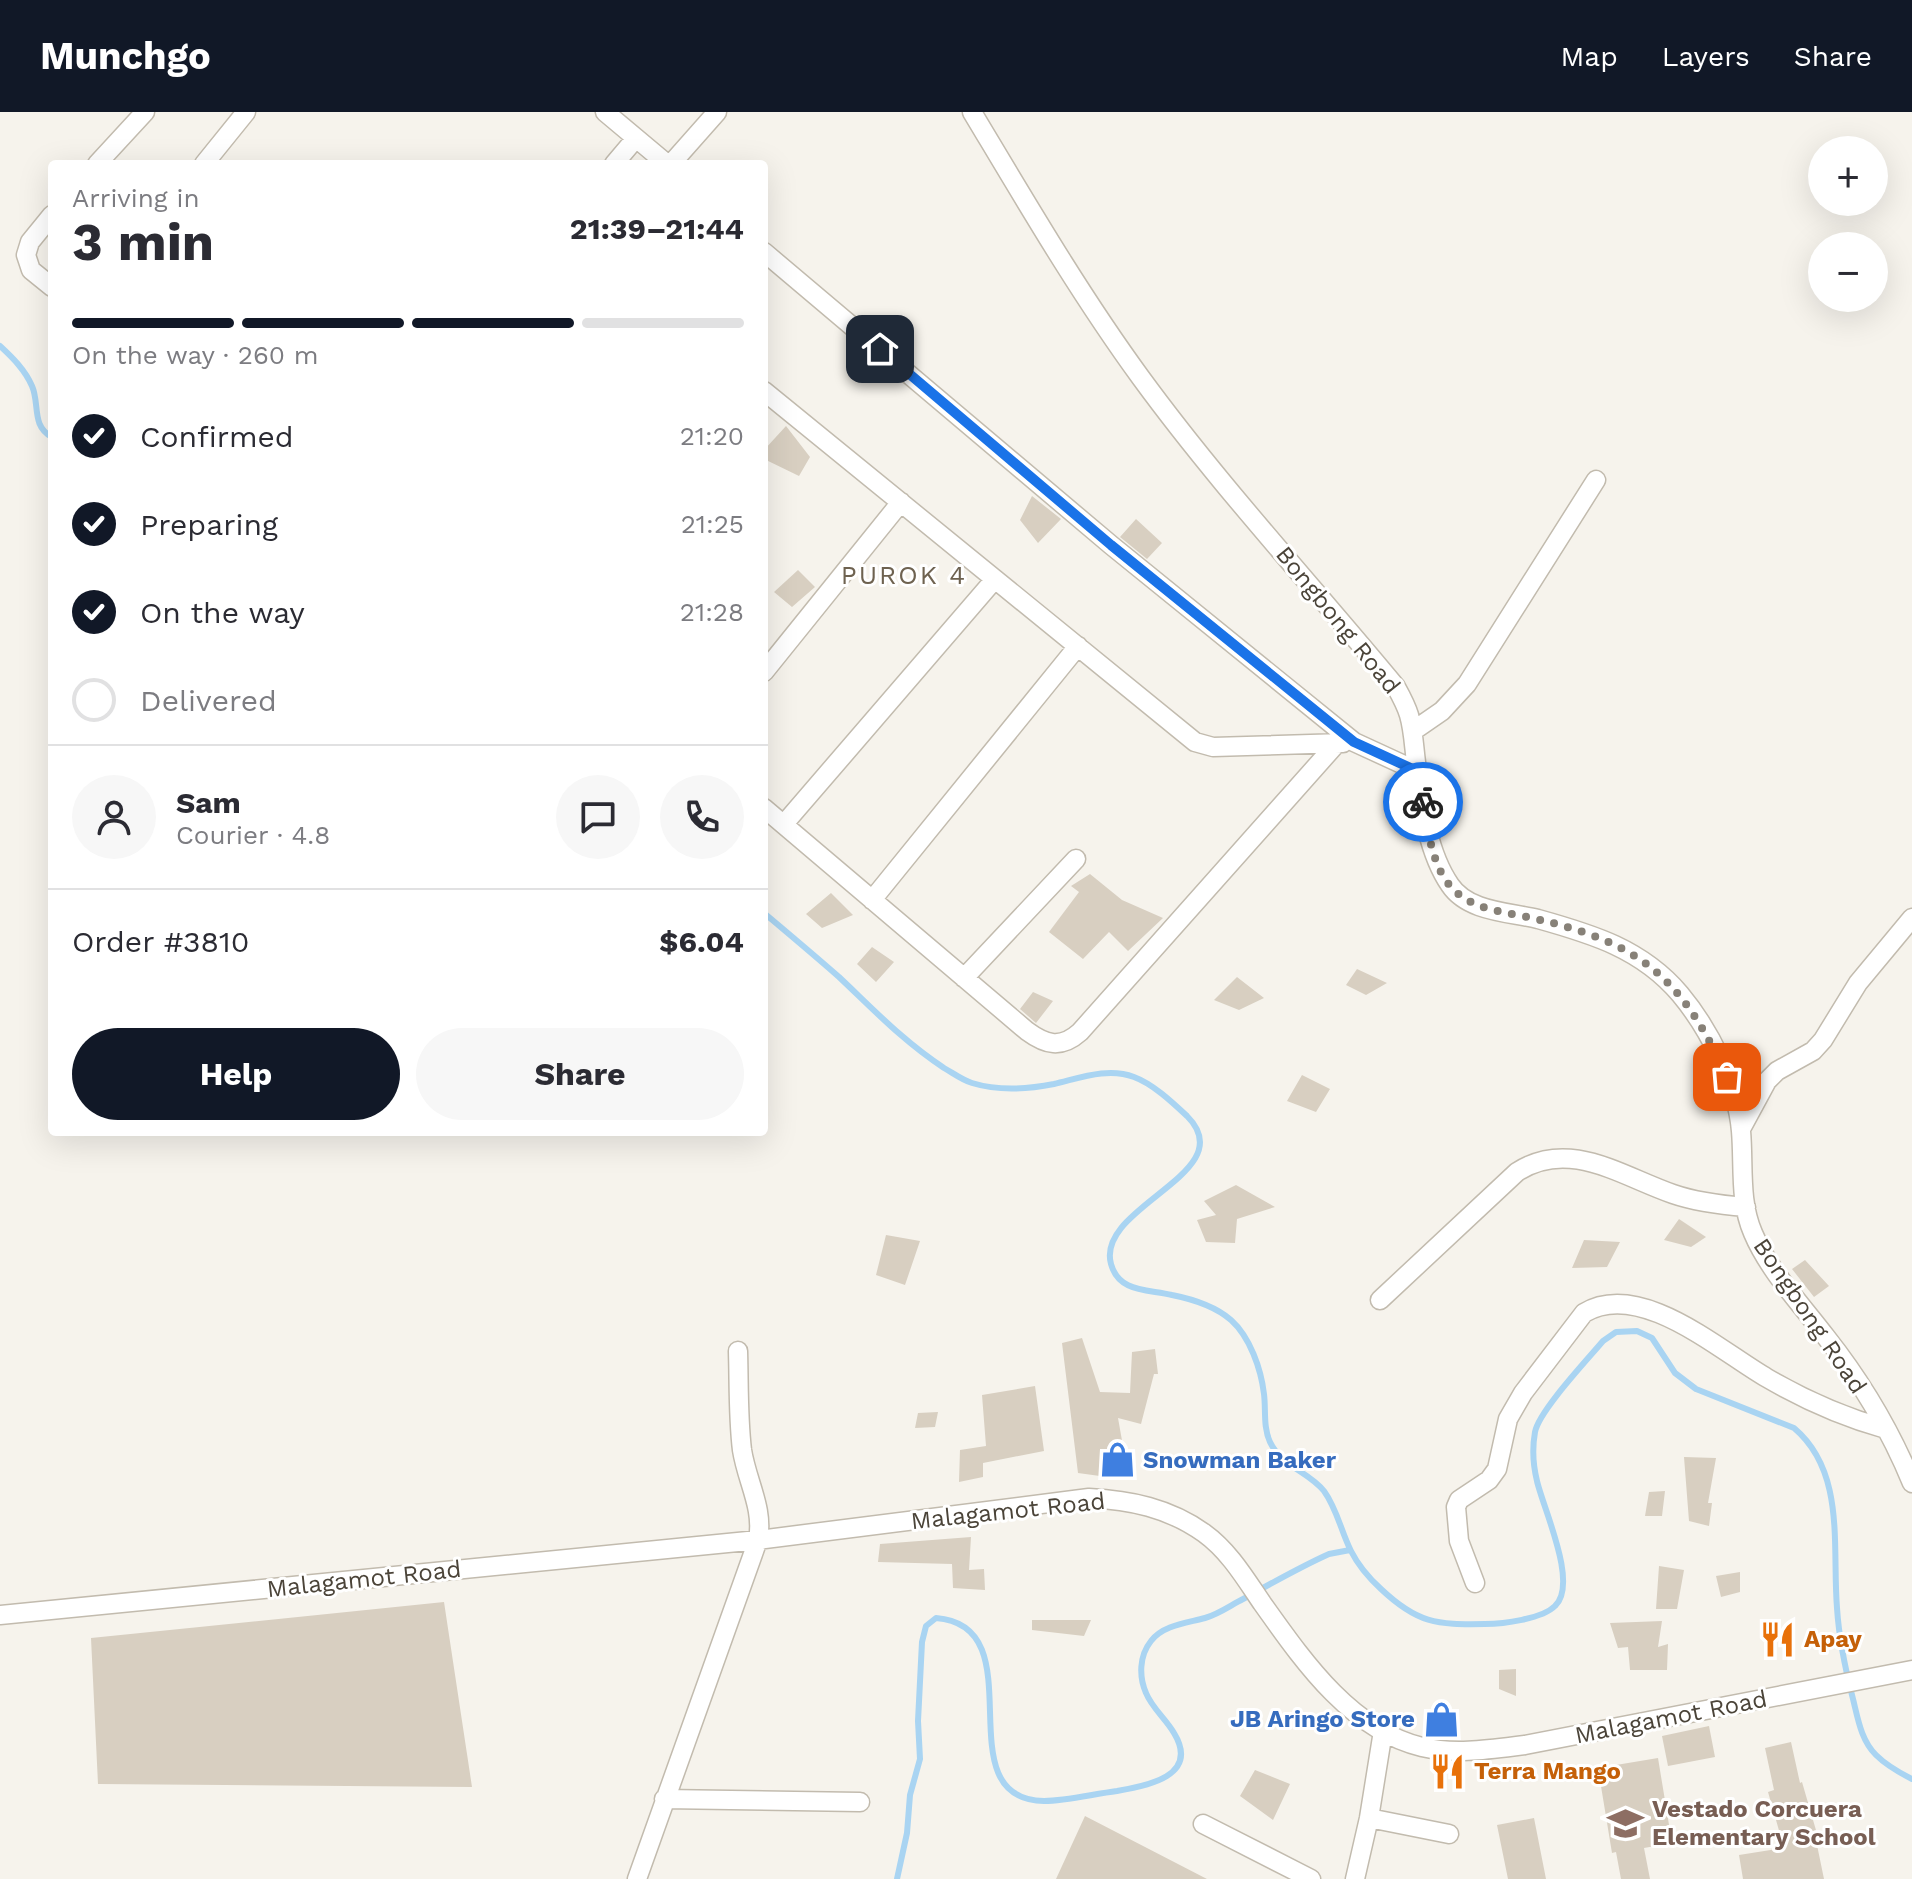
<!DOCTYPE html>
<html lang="en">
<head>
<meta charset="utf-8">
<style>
	body { margin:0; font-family:"Work Sans",sans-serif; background:#f7f7f7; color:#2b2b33; height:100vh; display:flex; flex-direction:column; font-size:30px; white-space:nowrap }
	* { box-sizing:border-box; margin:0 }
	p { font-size:26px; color:#7c7c81 }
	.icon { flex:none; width:44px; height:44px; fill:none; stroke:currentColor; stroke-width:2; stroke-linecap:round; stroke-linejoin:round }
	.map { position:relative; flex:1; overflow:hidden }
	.sheet { position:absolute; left:48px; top:48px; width:720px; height:976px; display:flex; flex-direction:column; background:#fff; border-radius:8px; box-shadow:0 8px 32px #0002 }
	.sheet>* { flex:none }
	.tools { position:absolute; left:1808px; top:24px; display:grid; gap:16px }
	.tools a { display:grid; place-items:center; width:80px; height:80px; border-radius:50%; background:#fff; box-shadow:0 8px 32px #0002; font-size:40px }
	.pin { position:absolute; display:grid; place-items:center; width:68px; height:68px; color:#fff; margin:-34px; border-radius:16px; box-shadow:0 4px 12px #0006 }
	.courier { position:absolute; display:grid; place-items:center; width:80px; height:80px; margin:-40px; border:6px solid #1a73e8; border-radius:50%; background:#fff; color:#222; box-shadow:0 2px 10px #0007 }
	.headline em { font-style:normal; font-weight:700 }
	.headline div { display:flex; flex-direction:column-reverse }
	.headline { display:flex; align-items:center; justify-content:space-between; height:136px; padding:0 24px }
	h1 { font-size:52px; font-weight:700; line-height:60px }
	.bar { display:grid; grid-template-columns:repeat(4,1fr); gap:12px 8px; align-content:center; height:96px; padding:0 24px }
	.bar i { height:10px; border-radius:6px; background:#e1e1e2 }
	.bar .active { background:#111827 }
	.bar p { grid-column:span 4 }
	.line { display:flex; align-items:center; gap:20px; padding:0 24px; border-top:2px solid #e1e1e2 }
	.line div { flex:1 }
	.round { display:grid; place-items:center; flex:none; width:84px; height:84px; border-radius:42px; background:#f7f7f7 }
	ol { padding:0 24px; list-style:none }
	li { display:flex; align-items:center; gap:24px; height:88px }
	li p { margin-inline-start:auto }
	li .icon { padding:8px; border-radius:50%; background:#111827; color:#fff; stroke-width:4 }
	li:last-child { color:#7c7c81 }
	li i { width:44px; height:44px; border:4px solid #e1e1e2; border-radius:50% }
	.cta { display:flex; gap:16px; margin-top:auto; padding:16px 24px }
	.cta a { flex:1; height:92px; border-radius:48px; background:#111827; color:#fff; font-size:32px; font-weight:700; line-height:92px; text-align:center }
	.cta a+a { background:#f7f7f7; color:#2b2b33 }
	header { display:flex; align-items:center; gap:48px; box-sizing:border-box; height:112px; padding:0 40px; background:#111827; color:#fff }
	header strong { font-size:38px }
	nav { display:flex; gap:44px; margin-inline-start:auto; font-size:28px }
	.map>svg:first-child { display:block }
</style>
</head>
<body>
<header>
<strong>Munchgo</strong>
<nav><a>Map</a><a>Layers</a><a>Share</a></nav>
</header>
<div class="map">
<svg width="1912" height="1767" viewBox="0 0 1912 1767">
	<rect width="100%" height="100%" fill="#f6f3ec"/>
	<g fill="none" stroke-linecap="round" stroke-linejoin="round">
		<path stroke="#a9d4f2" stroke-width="6" d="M0,234C13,246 25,258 32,274C40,292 31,314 52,325
			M764,801C789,822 814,843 839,865C874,898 903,929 944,956C953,961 962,968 972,971C998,979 1029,977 1054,972C1080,966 1108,955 1134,965C1153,972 1172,990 1187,1004C1244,1061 1095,1094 1111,1152C1119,1181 1148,1177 1172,1183C1192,1187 1215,1194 1231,1208C1250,1225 1261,1257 1264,1282C1266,1298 1263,1315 1270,1330C1282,1355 1308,1359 1324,1379C1337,1397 1341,1419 1351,1439C1358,1453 1369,1466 1381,1477C1417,1511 1436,1513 1485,1512C1503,1512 1542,1507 1555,1494C1579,1472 1543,1396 1537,1369C1533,1353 1532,1337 1535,1320C1539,1299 1587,1248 1603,1229L1616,1220L1637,1219L1652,1226L1675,1261L1696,1277L1794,1316C1846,1360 1832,1435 1837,1496C1839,1527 1845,1556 1853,1587C1858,1607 1861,1628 1876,1643C1886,1653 1900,1661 1912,1667
			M897,1767L907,1721L910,1683L920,1647L918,1609L922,1530L926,1514L936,1506C1039,1514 941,1687 1044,1689C1067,1689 1093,1682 1117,1679C1147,1674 1200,1664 1174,1621C1166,1607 1152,1596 1146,1581C1139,1565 1139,1544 1151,1529C1163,1513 1187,1511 1205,1506C1219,1502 1231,1493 1243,1487C1272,1471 1300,1455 1329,1442L1350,1438"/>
	</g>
	<path fill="#d8cfc1" d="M786,314L810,345L799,364L764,347V338Z
		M1032,384L1061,407L1038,431L1020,408Z
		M1136,407L1162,431L1147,447L1120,425Z
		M798,458L815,475L792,495L774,480Z
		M1090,762L1122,788L1163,806L1128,839L1109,820L1083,847L1049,820L1079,780L1071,774Z
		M831,781L853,803L822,816L806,802Z
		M872,835L894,850L876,870L857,852Z
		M1357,857L1387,871L1366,883L1346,873Z
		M1237,865L1264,886L1239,898L1214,888Z
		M1033,880L1053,889L1036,911L1020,897Z
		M1302,963L1330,977L1316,1000L1287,989Z
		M1236,1073L1275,1095L1237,1107L1235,1131L1206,1130L1197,1108L1216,1103L1204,1089Z
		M1679,1107L1706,1125L1691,1135L1664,1128Z
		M886,1123L920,1129L905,1173L876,1163Z
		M1584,1128L1620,1130L1607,1155L1572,1156Z
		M1805,1148L1829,1174L1814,1185L1792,1157Z
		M1082,1226L1100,1280L1130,1281L1132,1240L1155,1237L1158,1262H1154L1141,1312L1118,1306L1129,1368L1078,1361L1062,1231Z
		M1035,1274L1044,1339L983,1351V1365L959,1370L960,1338L986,1334L982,1283Z
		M938,1300L935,1315L915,1316L918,1301Z
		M1684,1345L1716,1346L1708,1391H1712L1709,1414L1689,1409Z
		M1665,1379L1662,1404H1645L1649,1380Z
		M971,1425L969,1458L984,1457L985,1478L953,1476L952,1452L878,1450L880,1432Z
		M1659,1454L1684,1458L1677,1497H1656Z
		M1740,1460V1480L1721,1485L1716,1464Z
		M444,1490L472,1675L98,1672L91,1526Z
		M1032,1508H1091L1084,1524L1032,1518Z
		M1662,1509L1658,1535L1668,1532L1667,1558H1630L1628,1535L1618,1536L1610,1511Z
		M1516,1557V1584L1499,1577V1558Z
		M1709,1614L1715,1645L1668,1654L1662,1624Z
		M1791,1630L1800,1671L1802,1670L1820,1732L1817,1733L1824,1767H1743L1739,1743L1784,1736L1768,1680L1774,1678L1765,1636Z
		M1658,1646L1672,1731L1644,1736L1650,1767H1621L1616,1740L1612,1741L1598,1656Z
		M1255,1658L1290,1672L1273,1708L1240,1684Z
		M1085,1704L1207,1767H1056Z
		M1534,1706L1546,1767H1508L1497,1713Z"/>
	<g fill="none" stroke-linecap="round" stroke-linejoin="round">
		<defs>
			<path id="minor" d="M605,0L667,52
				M972,0C1026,90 1079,181 1141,266C1220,374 1311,472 1396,575C1401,584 1406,593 1409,603C1414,620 1414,639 1417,657C1422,695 1428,741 1450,773C1468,800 1509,800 1538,807C1592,822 1642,837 1680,882C1710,918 1737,972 1741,1019C1744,1053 1739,1089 1753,1121C1769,1159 1801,1192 1826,1225C1860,1268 1891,1320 1912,1371
				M97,52L145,0
				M204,52L246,0
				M614,52L636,26
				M671,52L717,0
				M52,103L30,130L26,143L31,158L52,175
				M764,140L1111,433L1354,630L1417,659
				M764,279L1195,630L1213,635L1343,631
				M764,560L901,390
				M1413,619L1442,599L1467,572L1596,368
				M764,696L1027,919C1046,933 1061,937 1080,920L1337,631
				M784,712L995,467
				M872,788L1078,534
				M964,866L1076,747
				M1741,1017L1767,969L1777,959L1813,939L1823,928L1858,871L1912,806
				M1380,1188L1517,1060C1569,1026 1621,1064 1673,1082C1696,1090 1721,1093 1746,1095
				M1475,1471L1459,1429L1456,1395L1459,1388L1489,1368L1497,1357L1508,1307L1523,1281L1584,1201C1640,1167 1720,1239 1767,1266C1805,1288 1843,1305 1886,1317
				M0,1503L758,1428L1089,1386C1130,1388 1169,1396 1204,1421C1229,1439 1245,1466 1262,1491C1302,1547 1350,1618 1422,1635C1455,1643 1492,1637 1525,1633L1912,1558
				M664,1687L860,1690
				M1369,1706L1449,1722
				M1203,1712L1311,1767
				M637,1767L758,1428C764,1396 747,1370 742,1338C738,1305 739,1271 738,1239
				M1355,1767L1369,1706L1383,1619"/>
		</defs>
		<use href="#minor" stroke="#c2bbae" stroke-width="21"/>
		<use href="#minor" stroke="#fff" stroke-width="18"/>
	</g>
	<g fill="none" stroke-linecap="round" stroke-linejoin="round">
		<path stroke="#878178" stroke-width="8" stroke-dasharray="0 14.4" d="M1423,690C1428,718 1432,756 1453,777C1473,798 1505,800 1532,806C1639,830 1682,865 1727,965"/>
		<path stroke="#1a73e8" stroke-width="10" d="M880,237L1111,433L1354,630L1417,659L1423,690"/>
	</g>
	<defs>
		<symbol id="shop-bare" viewBox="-9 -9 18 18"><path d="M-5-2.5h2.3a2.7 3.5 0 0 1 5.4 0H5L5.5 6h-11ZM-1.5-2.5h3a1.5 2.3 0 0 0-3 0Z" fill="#3f7fe0" stroke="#fff" stroke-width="2.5" paint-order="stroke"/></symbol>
		<symbol id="restaurant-bare" viewBox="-9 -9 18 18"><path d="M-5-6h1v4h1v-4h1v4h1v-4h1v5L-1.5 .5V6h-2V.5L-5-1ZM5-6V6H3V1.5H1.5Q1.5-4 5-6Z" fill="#e8710a" stroke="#fff" stroke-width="2.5" paint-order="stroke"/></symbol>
		<symbol id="school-bare" viewBox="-9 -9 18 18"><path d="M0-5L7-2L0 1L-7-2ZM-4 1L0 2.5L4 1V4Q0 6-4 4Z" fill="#8d6e63" stroke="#fff" stroke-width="2.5" paint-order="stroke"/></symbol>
	</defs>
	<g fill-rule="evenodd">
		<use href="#shop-bare" x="1092" y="1322" width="51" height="51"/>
		<use href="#restaurant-bare" x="1752" y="1502" width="51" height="51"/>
		<use href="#shop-bare" x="1416" y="1582" width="51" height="51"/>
		<use href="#restaurant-bare" x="1422" y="1634" width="51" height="51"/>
		<use href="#school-bare" x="1600" y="1686" width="51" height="51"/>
	</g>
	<g text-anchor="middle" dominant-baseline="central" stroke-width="6" stroke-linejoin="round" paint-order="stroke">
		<g font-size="24" fill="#4b4439" stroke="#fff">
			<text transform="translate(1338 508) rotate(51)">Bongbong Road</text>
			<text transform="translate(1810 1204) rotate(56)">Bongbong Road</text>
			<text transform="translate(1008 1399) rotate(-6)">Malagamot Road</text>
			<text transform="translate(364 1467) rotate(-6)">Malagamot Road</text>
			<text transform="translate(1671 1605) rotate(-11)">Malagamot Road</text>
		</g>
		<g font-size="24" font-weight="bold" fill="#366cbe" stroke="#fff" text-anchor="start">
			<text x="1143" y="1348">Snowman Baker</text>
			<text x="1415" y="1607" text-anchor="end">JB Aringo Store</text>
		</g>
		<g font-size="24" font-weight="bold" fill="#c56008" stroke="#fff" text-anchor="start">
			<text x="1804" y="1527">Apay</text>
			<text x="1474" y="1659">Terra Mango</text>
		</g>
		<g font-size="24" font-weight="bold" fill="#785e54" stroke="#fff" text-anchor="start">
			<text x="1652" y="1697">Vestado Corcuera<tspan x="1652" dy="28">Elementary School</tspan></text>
		</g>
		<g font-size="26" letter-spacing="2" fill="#6e6250" stroke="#fff">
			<text x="904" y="463">PUROK 4</text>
		</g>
	</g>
</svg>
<div class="tools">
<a>+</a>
<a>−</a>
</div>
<div class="pin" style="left:1727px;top:965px;background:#ea580c"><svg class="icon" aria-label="bag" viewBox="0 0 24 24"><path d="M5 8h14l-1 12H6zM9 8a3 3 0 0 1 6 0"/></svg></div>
<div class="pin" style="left:880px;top:237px;background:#1f2937"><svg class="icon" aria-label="home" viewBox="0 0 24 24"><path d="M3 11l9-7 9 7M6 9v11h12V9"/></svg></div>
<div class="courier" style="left:1423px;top:690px"><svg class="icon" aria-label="bike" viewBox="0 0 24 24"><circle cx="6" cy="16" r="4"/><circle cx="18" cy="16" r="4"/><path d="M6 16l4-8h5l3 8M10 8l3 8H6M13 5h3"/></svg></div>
<section class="sheet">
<div class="headline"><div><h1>3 min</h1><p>Arriving in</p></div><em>21:39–21:44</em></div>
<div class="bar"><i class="active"></i><i class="active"></i><i class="active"></i><i></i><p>On the way · 260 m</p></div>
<ol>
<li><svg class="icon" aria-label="check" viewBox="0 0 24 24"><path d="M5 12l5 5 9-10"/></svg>Confirmed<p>21:20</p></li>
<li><svg class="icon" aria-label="check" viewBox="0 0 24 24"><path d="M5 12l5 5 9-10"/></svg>Preparing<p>21:25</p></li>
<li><svg class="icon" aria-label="check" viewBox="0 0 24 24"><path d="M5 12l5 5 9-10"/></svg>On the way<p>21:28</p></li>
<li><i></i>Delivered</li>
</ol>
<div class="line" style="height:144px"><a class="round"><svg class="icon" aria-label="person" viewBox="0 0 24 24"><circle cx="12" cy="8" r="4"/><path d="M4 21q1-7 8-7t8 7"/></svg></a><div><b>Sam</b><p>Courier · 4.8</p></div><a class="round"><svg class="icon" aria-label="chat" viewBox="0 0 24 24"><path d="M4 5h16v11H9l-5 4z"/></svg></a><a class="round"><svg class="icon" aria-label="phone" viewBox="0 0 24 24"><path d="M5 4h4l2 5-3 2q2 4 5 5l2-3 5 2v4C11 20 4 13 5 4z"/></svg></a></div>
<div class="line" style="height:104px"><div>Order #3810</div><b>$6.04</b></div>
<div class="cta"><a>Help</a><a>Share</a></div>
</section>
</div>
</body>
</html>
